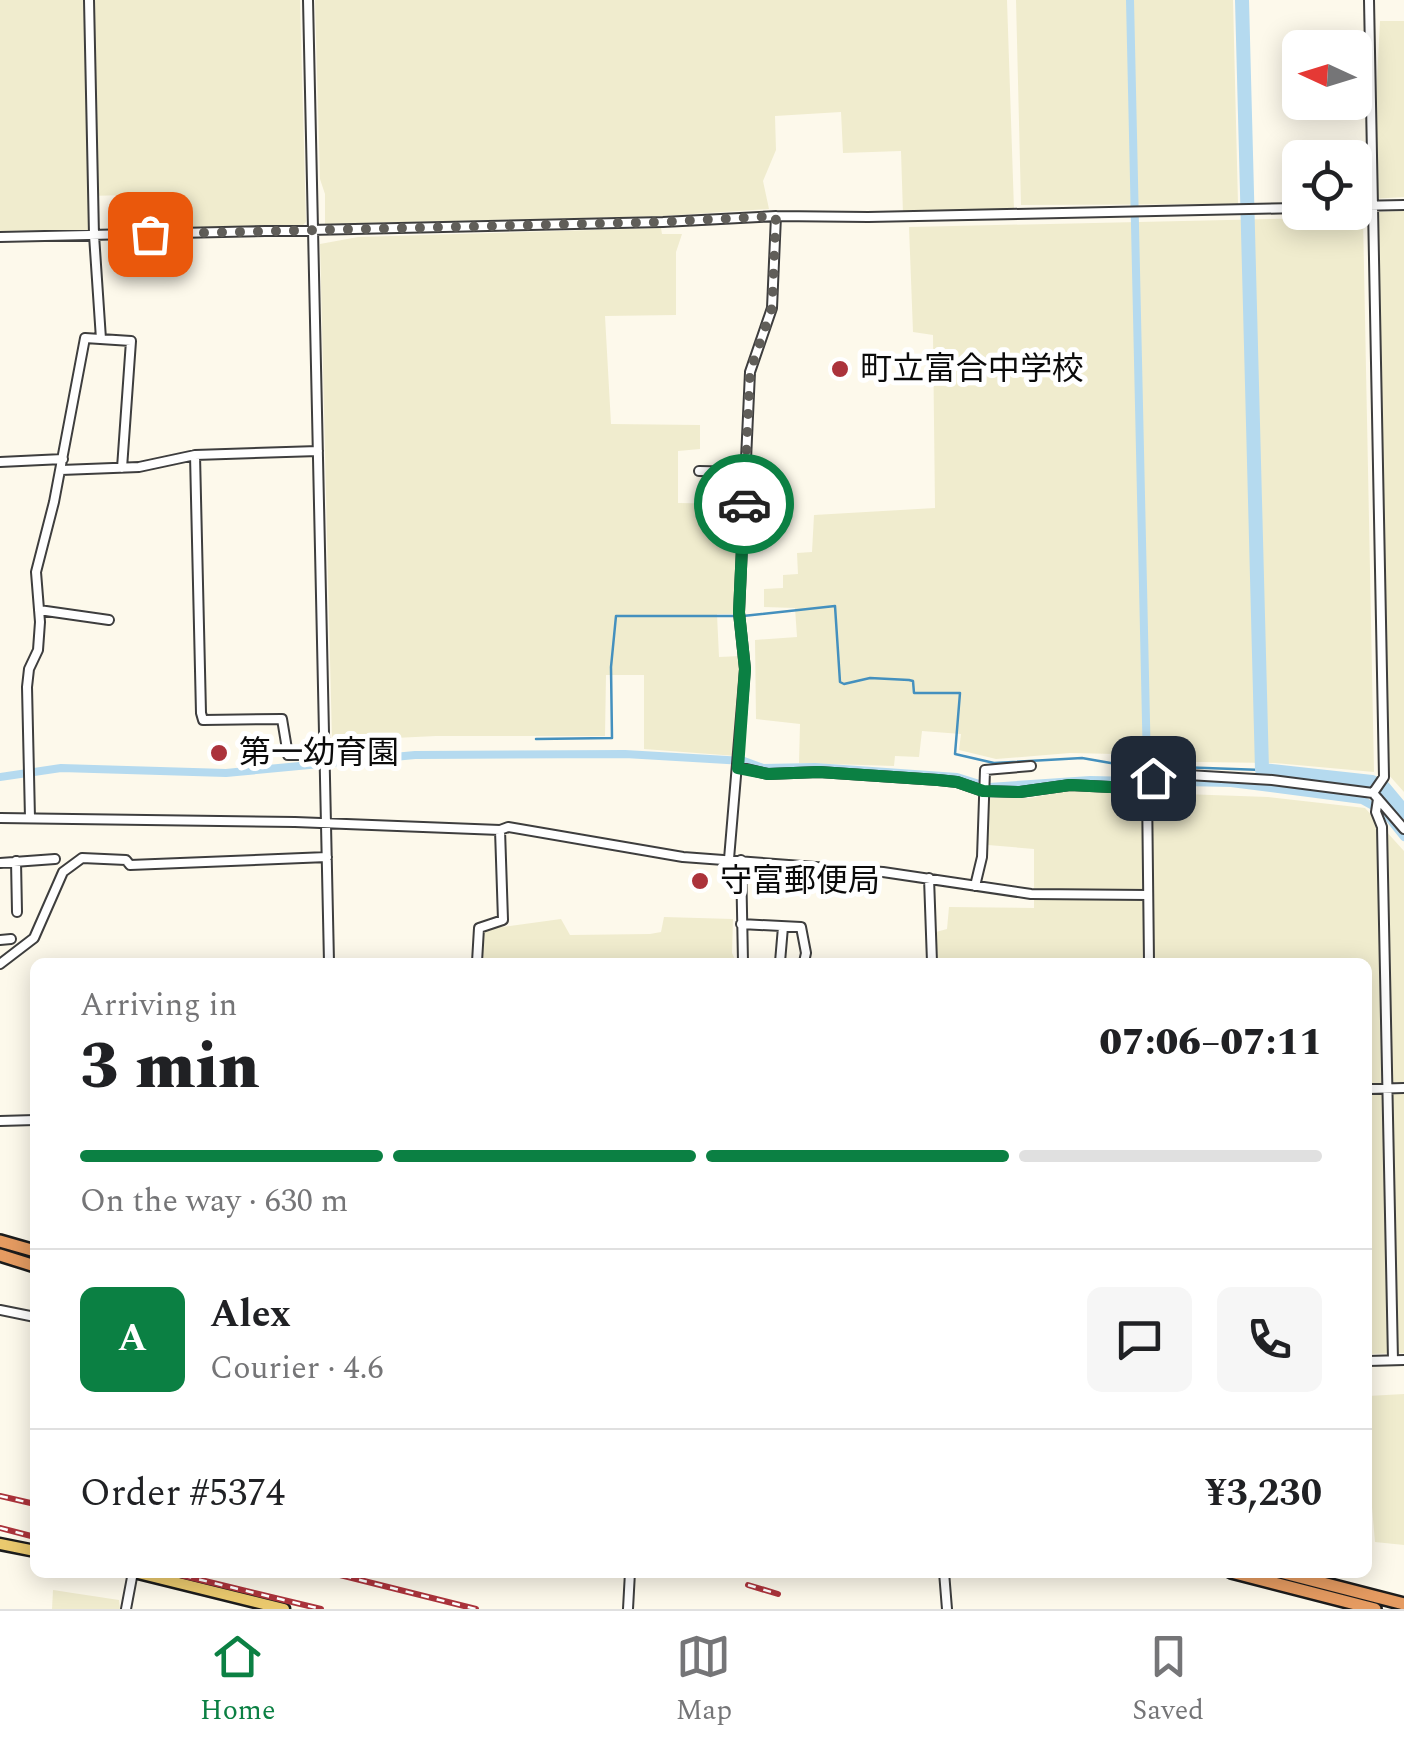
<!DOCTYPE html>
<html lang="en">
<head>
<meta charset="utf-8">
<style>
	body { margin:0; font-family:Spectral,"Noto Sans JP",serif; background:#f6f6f6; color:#202124; height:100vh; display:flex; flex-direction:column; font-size:38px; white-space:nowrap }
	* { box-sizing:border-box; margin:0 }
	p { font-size:32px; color:#757577 }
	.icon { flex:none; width:55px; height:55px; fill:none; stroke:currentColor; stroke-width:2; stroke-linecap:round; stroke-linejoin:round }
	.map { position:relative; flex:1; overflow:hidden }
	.side { position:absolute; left:30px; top:958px; width:1342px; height:620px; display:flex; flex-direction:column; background:#fff; border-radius:15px; box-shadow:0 5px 25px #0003 }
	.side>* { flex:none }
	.needle { width:65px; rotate:274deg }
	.tools { position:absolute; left:1282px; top:30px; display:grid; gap:20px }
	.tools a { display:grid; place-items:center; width:90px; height:90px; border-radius:15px; background:#fff; box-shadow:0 5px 25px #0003; font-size:50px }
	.pin { position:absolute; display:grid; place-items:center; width:85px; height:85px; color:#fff; margin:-42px; border-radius:20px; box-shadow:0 5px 15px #0006 }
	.courier { position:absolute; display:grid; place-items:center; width:100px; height:100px; margin:-50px; border:8px solid #0b8043; border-radius:50%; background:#fff; color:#222; box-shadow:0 2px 12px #0007 }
	.overview em { font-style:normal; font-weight:800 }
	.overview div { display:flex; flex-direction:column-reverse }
	.overview { display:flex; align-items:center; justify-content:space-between; height:170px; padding:0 50px }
	h1 { font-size:65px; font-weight:800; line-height:75px }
	.bar { display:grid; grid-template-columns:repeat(4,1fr); gap:15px 10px; align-content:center; height:120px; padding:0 50px }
	.bar i { height:12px; border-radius:8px; background:#e0e0e0 }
	.bar .active { background:#0b8043 }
	.bar p { grid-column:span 4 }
	.line { display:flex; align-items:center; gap:25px; padding:0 50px; border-top:2px solid #e0e0e0 }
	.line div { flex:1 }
	.round { display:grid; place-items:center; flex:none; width:105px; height:105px; border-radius:15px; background:#f6f6f6 }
	.menu { display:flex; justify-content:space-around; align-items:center; height:140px; border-top:2px solid #e0e0e0; background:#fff; font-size:28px; color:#757577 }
	.menu a { display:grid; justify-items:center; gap:5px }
	.menu .active { color:#0b8043 }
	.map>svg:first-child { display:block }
</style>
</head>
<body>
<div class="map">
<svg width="1404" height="1609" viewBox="0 0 1404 1609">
	<rect width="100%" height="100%" fill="#fdf9eb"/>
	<path fill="#f0ecce" d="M0,0H300L306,222L302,226L129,228L127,195L89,196V230L0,231Z
		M315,0H1007L1014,210L903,214L901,151L843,153L841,112L775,116L776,150L763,181L769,209L663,216L325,224V194L320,179Z
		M1016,0H1233L1238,204L1021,205Z
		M1380,21H1404V197L1371,199Z
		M1404,211V792L1388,774L1376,212Z
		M1363,217L1374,772L1275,763L1127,761L1115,754L1070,753L996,759L959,750L961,734L922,731L919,757L895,756L894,766L799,763L800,724L756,719L755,640L797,637L795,608L764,607V589L783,588V575L798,574L797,553L812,552L814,515L935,508L933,335L913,332L909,227Z
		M661,228L662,234H682L676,252V315L605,316L611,424L700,425V449L678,451V503L740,504L733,614H717L719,657L741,656L736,756L644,749V675H606L605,736H436L332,741L320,244L358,237Z
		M1071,790L1268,797L1365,808L1404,851V1353L1368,1354V962H938L936,932L947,929L949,907L1034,908V849L988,845L989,798H1030Z
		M664,917L733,919L732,953L736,962H480L482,936L488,926L502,927L561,919L570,935L650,934L661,932Z
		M1404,1394V1545L1375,1542L1371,1496H1368V1396Z
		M53,1590L119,1600L120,1609H52Z"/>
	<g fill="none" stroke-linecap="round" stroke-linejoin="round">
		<path stroke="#4490be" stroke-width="2.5" d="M743,616L835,606L840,682L844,684L870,678L909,680L913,681L914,693H960L955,754L994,763L1082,758L1122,765L1262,770
			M536,739L612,738L611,667L616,616H735"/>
		<path stroke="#b5daef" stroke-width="8" d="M1130,0L1147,766
			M0,777L61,768L226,773L415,755L625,754L744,761L763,768L815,767L957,777L989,787L1090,780L1231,783L1362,800L1384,812L1404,837"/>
		<path stroke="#b5daef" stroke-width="14" d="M1242,0L1262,770L1372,782L1384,788L1404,812"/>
		<defs>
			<path id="minor" d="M89,0L94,235L101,339
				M308,0L329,962
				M1369,0L1384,777L1373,793
				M1355,206L1404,205
				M0,237L663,222L776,216L868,217L1300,208
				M195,455L201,713L203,720L282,719L288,755H325
				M0,462L63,459
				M61,470L139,467L195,455L318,451
				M699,471L746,472
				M39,610L109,620
				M738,767L768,774L819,772L938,780L957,782L983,791L1020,792L1070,785L1150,789L1154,773L1272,780L1373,793L1404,829
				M1147,788L1149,962
				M1378,799L1376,812L1382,827L1393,1360
				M0,818L295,822L500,830L508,827L683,857L883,872L1031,894L1148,895
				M30,818L27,687L29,669L38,650L40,622L36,572L54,502L85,338L131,341L122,468
				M729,859L745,669L739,613L750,372L772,308L776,216
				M741,860L743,962
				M16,861L17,912
				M0,863L55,859
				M929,878L932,962
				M975,886L982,857L985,770L1031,766
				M741,924L801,927L806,953L804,962
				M0,940L11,939
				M477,962L479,928L503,920L500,830
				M780,962L783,927
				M0,964L34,938L63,872L82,858L126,860L130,865L327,857
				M1368,1089L1404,1088
				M0,1121L35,1120
				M0,1310L35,1317
				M1368,1361L1404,1360
				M944,1572L947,1609
				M126,1609L133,1572
				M628,1609L630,1572"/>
			<path id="major" d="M0,1544L35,1551
				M134,1572L284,1609"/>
			<path id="highway" d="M0,1241L35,1251
				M0,1255L35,1266
				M1231,1572L1375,1609
				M1280,1572L1404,1604"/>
		</defs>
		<use href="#minor" stroke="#3e3e3e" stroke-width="12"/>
		<use href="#major" stroke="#1c1c1c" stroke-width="15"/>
		<use href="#highway" stroke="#1c1c1c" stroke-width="16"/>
		<use href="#minor" stroke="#fff" stroke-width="8"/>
		<use href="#major" stroke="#eac96e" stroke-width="10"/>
		<use href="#highway" stroke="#e59b61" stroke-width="11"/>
		<defs>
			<path id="rail" d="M0,1496L35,1504
				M0,1528L35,1537
				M168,1572L321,1609
				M328,1572L476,1609
				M748,1585L778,1594"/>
		</defs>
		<use href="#rail" stroke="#ab333b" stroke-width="6"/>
		<use href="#rail" stroke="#fff" stroke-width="2.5" stroke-dasharray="8" stroke-linecap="butt"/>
	</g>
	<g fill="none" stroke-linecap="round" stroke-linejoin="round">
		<path stroke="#605e59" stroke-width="10" stroke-dasharray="0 18" d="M150,234L663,222L776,216L772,308L750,372L744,504"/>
		<path stroke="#0b8043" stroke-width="12" d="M744,504L739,612L745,669L738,768L768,774L819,772L938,780L957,782L983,791L1020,792L1070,785L1150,789L1153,778"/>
	</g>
	<g fill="#ab333b" stroke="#fff" stroke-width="4">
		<circle cx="840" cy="369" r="10"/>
		<circle cx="219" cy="753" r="10"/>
		<circle cx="700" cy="881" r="10"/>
	</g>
	<g text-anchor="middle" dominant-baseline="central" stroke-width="10" stroke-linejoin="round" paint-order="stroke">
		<g font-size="32" fill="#0b0b0b" stroke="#fff" text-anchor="start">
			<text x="860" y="369">町立富合中学校</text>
			<text x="239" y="753">第一幼育園</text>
			<text x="720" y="881">守富郵便局</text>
		</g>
	</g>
</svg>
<div class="tools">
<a><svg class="needle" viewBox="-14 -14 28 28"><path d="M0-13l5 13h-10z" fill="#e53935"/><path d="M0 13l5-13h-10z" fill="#757577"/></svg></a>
<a><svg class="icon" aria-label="locate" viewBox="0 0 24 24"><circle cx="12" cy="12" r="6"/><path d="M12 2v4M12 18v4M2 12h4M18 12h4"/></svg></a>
</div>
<div class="pin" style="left:150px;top:234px;background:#ea580c"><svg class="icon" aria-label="bag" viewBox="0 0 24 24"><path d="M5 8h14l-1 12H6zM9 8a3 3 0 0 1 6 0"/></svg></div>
<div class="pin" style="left:1153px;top:778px;background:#1f2937"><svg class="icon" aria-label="home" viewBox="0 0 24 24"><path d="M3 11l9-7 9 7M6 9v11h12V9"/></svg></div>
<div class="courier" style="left:744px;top:504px"><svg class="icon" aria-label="car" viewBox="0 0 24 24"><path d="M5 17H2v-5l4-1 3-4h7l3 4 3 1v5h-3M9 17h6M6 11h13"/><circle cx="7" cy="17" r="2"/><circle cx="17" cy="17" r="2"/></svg></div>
<section class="side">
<div class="overview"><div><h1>3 min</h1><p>Arriving in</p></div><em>07:06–07:11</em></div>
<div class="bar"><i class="active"></i><i class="active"></i><i class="active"></i><i></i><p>On the way · 630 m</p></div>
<div class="line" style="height:180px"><b class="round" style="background:#0b8043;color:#fff">A</b><div><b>Alex</b><p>Courier · 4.6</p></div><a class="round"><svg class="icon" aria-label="chat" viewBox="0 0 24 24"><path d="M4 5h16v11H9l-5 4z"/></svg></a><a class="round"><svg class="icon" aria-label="phone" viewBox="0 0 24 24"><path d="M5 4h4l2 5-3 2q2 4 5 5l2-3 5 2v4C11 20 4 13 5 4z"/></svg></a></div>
<div class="line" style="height:130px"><div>Order #5374</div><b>¥3,230</b></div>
</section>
</div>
<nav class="menu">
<a class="active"><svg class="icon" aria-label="home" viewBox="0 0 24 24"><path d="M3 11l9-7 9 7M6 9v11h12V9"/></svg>Home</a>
<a><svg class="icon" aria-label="map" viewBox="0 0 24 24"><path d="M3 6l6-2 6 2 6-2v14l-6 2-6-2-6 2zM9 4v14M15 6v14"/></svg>Map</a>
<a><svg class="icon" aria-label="saved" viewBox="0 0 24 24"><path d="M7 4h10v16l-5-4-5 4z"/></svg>Saved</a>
</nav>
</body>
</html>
